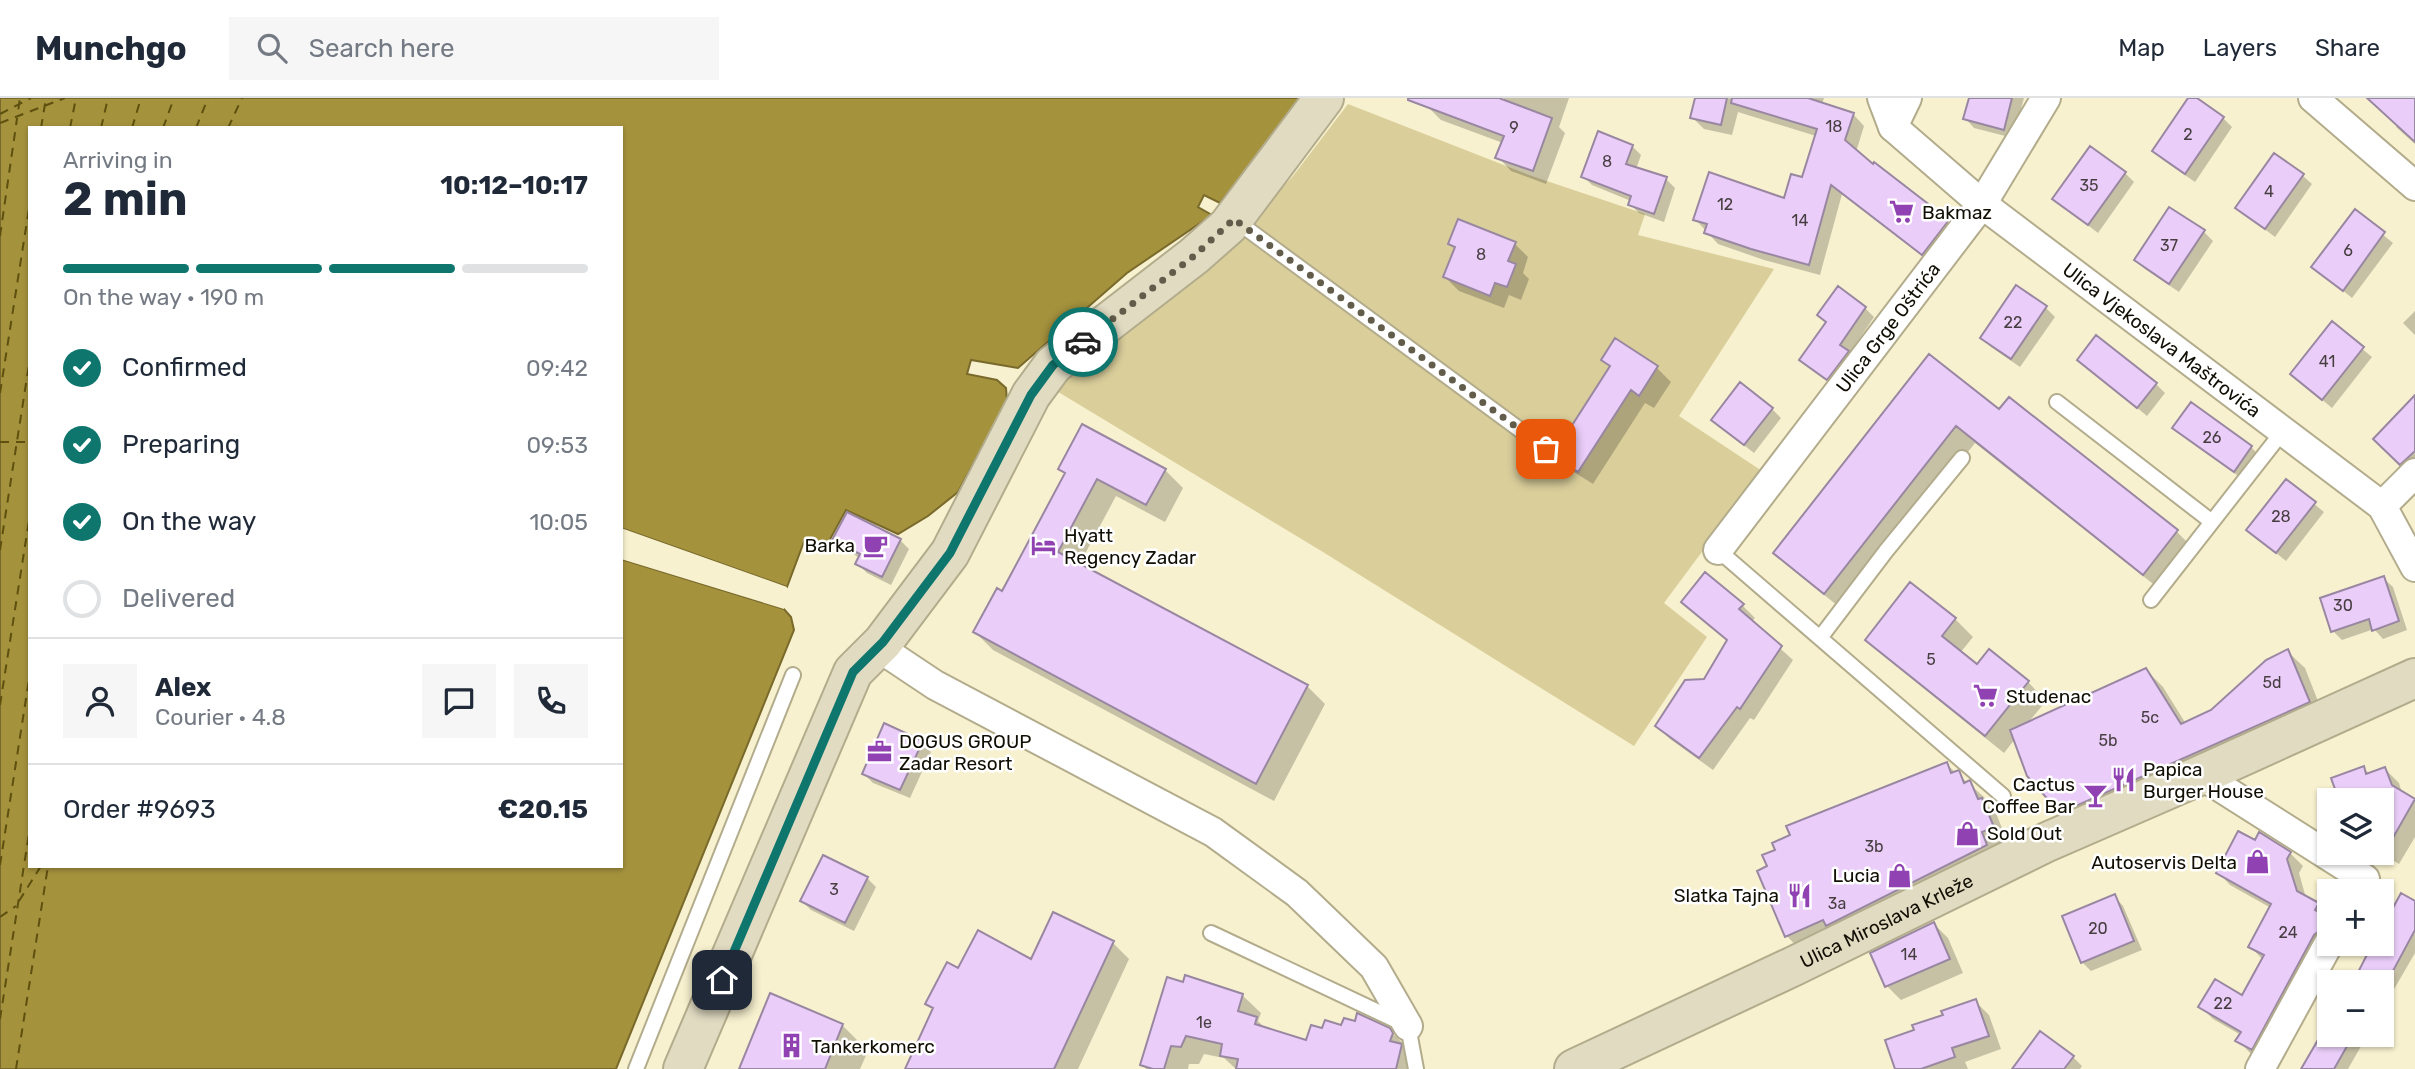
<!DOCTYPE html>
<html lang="en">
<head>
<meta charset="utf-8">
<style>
	body { margin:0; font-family:Rubik,sans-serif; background:#f6f6f7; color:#1f2937; height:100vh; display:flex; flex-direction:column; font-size:26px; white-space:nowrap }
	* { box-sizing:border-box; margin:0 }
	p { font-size:23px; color:#747a83 }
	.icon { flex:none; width:38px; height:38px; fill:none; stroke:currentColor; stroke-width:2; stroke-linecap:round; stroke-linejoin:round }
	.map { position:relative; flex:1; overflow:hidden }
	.side { position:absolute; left:28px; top:28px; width:595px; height:742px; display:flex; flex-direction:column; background:#fff; border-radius:0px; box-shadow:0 2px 5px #0004 }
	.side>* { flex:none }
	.tools { position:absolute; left:2317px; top:690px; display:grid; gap:14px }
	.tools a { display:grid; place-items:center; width:77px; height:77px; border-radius:0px; background:#fff; box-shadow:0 2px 5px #0004; font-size:35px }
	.pin { position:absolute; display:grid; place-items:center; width:60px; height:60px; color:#fff; margin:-30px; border-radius:14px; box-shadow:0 4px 10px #0006 }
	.courier { position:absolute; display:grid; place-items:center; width:70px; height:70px; margin:-35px; border:5px solid #0f766e; border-radius:50%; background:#fff; color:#222; box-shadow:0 2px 9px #0007 }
	.headline em { font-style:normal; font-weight:700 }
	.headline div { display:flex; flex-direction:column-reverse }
	.headline { display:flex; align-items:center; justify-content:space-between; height:119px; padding:0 35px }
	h1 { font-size:46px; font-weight:700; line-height:52px }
	.bar { display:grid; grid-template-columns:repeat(4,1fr); gap:10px 7px; align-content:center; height:84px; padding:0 35px }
	.bar i { height:9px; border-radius:5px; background:#e0e1e3 }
	.bar .on { background:#0f766e }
	.bar p { grid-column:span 4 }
	.line { display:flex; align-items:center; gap:18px; padding:0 35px; border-top:2px solid #e0e1e3 }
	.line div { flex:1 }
	.round { display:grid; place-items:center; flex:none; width:74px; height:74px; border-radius:0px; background:#f6f6f7 }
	ol { padding:0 35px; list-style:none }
	li { display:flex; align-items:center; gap:21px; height:77px }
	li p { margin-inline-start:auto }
	li .icon { padding:7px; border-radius:50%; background:#0f766e; color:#fff; stroke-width:4 }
	li:last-child { color:#747a83 }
	li i { width:38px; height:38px; border:4px solid #e0e1e3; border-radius:50% }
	header { display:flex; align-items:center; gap:42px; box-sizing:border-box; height:98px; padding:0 35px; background:#fff; border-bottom:2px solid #e0e1e3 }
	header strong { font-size:33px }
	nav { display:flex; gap:38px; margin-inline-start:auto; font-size:24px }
	.search { width:490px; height:63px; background:#f6f6f7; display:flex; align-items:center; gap:18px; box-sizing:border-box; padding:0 24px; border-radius:0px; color:#747a83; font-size:26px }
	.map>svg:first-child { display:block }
</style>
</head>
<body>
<header>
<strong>Munchgo</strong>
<div class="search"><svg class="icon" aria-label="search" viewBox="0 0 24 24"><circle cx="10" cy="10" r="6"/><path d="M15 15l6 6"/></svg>Search here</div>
<nav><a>Map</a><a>Layers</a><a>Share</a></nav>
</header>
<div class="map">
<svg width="2415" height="971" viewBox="0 0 2415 971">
	<rect width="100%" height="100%" fill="#f8f1cf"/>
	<path fill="#dace9b" d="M1348,6L1529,77L1645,116L1638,137L1774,171L1679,318L1762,373L1664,505L1707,539L1634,648L1323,454L1050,289L1241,134L1293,78Z"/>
	<path fill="#a5923d" stroke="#796a2c" stroke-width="2" d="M0,0H1306L1220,105L1204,97L1198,109L1212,117L1127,175L1018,270L971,262L967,276L997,282L1006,290L1007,303L958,394L928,418L898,436L846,412L828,445L805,441L787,489L621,430V30H30V768H621V461L784,511L791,519L794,532L616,971H0Z"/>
	<path fill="#f8f1cf" d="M621,430L787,489L786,492L621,433Z
		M622,457L784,508V511L621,461Z"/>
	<path fill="#0003" d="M1430,0H1494L1503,3L1504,0H1569L1559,29L1565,35L1546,86L1511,73L1498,59L1503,45L1441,22L1427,8Z
		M1697,0H1824L1822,6L1853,16L1864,28L1856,54L1948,123L1959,135L1934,167L1842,96L1820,177L1764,162L1718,146L1695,121L1786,103L1803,81L1816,38L1738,14L1732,37L1704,31L1692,19Z
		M1971,0H2024L2013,40L1974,30L1965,20Z
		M2190,0H2194L2223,20L2232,29L2195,84L2163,62L2154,53Z
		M2369,0H2415V46L2396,29L2398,27Z
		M1632,48L1641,57L1636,71L1666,81L1675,90L1664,124L1639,115L1630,106L1631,103L1592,87L1583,78Z
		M2125,75L2134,84L2098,135L2054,101Z
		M2302,77L2312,86L2275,139L2237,110Z
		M2355,114L2393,145L2352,200L2314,169Z
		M2204,134L2213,143L2179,194L2145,171L2136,162Z
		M1450,146H1515L1528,159L1523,175L1529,181L1521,202L1509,197L1504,210L1459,193L1445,179L1456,152Z
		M1865,210L1874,219L1849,256L1857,264L1837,290L1802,262Z
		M2046,210L2055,219L2020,269L1991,249L1982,240Z
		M2415,213V237L2403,225Z
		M2332,226L2372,259L2332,310L2292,276Z
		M1615,243L1657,270L1671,284L1654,310L1645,305L1593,386L1569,371L1555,357L1611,270L1603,261Z
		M1929,258L2000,314L2009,301L2177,434L2195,452L2162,493L1975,345L1843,512L1793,472L1775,454Z
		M2079,262L2156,286L2165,295L2147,318Z
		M2415,300V369L2410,375L2375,341Z
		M1772,311L1781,320L1754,355L1723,331Z
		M2175,330L2251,349L2260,358L2244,382L2184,339Z
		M1061,371L1165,372L1183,390L1165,424L1116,398L1079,467L1307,588L1325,606L1274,703L993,552L975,534L1003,495L1066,377Z
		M2286,383L2324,414L2286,463L2248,432Z
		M834,442H900L909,451L891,487L867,475L857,465L860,460L844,451Z
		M2383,480L2393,489L2407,532L2383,541L2374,531L2342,542L2333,533Z
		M1683,504L1742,507L1755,520L1751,524L1793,562L1754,622L1750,620L1713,672L1670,641L1657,628L1705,583L1728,543Z
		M1955,521L1973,539L1960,555L1978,569L2028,584L2046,603L2027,626L2146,572L2163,589L2186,626L2212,614L2288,554L2305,570L2325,621L2078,731L2061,713L2015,641L2004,655L1885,559L1867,541Z
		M922,645L931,654L910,700L873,685L864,676Z
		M1946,666L1984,699L1988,708L1996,715L2007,743L1995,748L2000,761L1800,852L1787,838Z
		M2364,671L2370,676L2385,671L2399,685L2402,695L2415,703V739L2399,766L2379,754H2382V702H2341Z
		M2260,736L2290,755L2303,768L2299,775L2306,800L2318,806L2329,818V845L2264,963L2250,955L2238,942L2241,937L2213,921L2201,909L2243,899L2263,862L2250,848L2271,810L2230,787L2218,774L2256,744Z
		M867,780L876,789L854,833L811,812L802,803Z
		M2401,797L2415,805V855L2382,912V884H2350L2353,879L2356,881L2382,845V834Z
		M2114,798L2123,808L2142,852L2091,873L2082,864Z
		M1934,826L1948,840L1963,875L1901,902L1887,888L1872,856Z
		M1113,845L1129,861L1078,971H907L934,912L927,906L1032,863Z
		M1242,897L1261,915L1258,923L1267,932L1307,944L1323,932L1342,930L1389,932L1408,950L1418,971H1236L1224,960L1204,956L1199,966H1189L1188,971H1146L1142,966Z
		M1975,903L1989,917L2001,951L1965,964L1968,971H1896L1916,933Z
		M2329,919V936H2368L2348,971H2303L2325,934L2322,931Z
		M842,927L868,953L860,971H740Z
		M2073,959L2082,968L2080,971H2023Z"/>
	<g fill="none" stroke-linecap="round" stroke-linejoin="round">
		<path stroke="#5e500f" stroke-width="2" stroke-dasharray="9 7" stroke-linecap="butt" d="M0,16L31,0
			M0,25L65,0
			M41,30L46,0
			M70,30L76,0
			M101,30L108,0
			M132,30L141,0
			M163,30L174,0
			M196,30L208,0
			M228,30L242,0
			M0,138L20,0
			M0,295L30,104
			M0,344H30
			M0,452L30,260
			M0,607L30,416
			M0,767L30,575
			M19,803L41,768
			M0,819L16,808
			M0,921L30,729
			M16,971L48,768"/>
	</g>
	<path fill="#eacef9" stroke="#9987a2" stroke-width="2" d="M1408,0H1499L1552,20L1533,73L1495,60L1504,38L1408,2Z
		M1695,0H1727L1721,27L1690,20Z
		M1732,0H1808L1854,15L1845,42L1873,66L1874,64L1949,122L1922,157L1831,87L1809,167L1751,151L1704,135L1707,126L1693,122L1709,74L1784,100L1791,76L1802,79L1817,31L1731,5Z
		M1969,0H2012L2004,32L1963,21Z
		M2188,0H2197L2224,19L2185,76L2152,53Z
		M2367,0H2415V44Z
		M1598,33L1633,47L1626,66L1667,79L1654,116L1628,107L1631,98L1581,79Z
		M2090,48L2126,74L2088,127L2052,101Z
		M2274,55L2304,76L2265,131L2235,110Z
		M2169,109L2205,132L2169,186L2134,162Z
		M2355,111L2385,134L2343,193L2311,169Z
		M1458,121L1516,144L1508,163L1516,166L1507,189L1495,185L1490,198L1443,179L1455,149L1448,146Z
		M2016,187L2047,208L2011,261L1980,240Z
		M1838,188L1866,209L1840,247L1849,253L1827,282L1799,262L1826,224L1817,217Z
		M2332,223L2364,249L2322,302L2290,276Z
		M2096,237L2157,285L2137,310L2077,262Z
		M1615,240L1658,268L1639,298L1631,292L1578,374L1553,357L1610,268L1601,262Z
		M1929,256L1999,311L2009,299L2178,432L2143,477L1956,328L1824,496L1773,455Z
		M1740,284L1773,310L1744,347L1711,322Z
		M2415,297V353L2400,367L2373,341Z
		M2191,304L2252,348L2234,374L2172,330Z
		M1082,326L1166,371L1146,407L1097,381L1058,454L1308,587L1256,686L973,534L997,490L1002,493L1065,375L1058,371Z
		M2286,381L2316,404L2276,455L2246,432Z
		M847,414L901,441L882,479L855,466L860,456L832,442Z
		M1705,474L1744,506L1739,511L1782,548L1740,611L1737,609L1699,660L1655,628L1685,582L1704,581L1727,542L1681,504Z
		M2384,478L2399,523L2372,533L2369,521L2331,534L2320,500Z
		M1910,484L1956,520L1942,538L1977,566L1989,551L2029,583L1985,638L1865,542Z
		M2288,551L2310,604L2060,715L2027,678L2010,632L2146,570L2181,626L2211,612L2266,562Z
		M884,625L923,643L900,692L862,676Z
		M1947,664L1951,675L1959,672L1964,685L1970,682L1978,701L1982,700L1994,729L1982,734L1987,747L1826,828L1823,822L1785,839L1757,773L1767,768L1762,757L1775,752L1772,745L1790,737L1786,728Z
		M2364,668L2366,676L2385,669L2392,687L2415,701L2382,759V702H2339L2331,680Z
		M2238,733L2255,742L2259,734L2291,754L2287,761L2297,793L2319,805L2315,812L2328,820L2323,830L2314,837L2252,952L2235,943L2241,934L2198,909L2215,881L2242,897L2264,857L2248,849L2271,806L2216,775Z
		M823,757L868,779L845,825L800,803Z
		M2401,795L2415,803V832L2387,884H2353L2373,845H2382V830Z
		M2115,796L2134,843L2081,865L2062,818Z
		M1053,814L1114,843L1054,971H905L933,910L925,906L947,864L958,870L978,832L1031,861Z
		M1934,824L1950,861L1885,889L1870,855Z
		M1185,877L1243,896L1238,913L1257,919L1255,926L1306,942L1311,927L1322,930L1325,922L1341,927L1344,920L1355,923L1357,915L1390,930L1393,935L1390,943L1402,946L1396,971H1236L1238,961L1220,958L1222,946L1186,938L1181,949L1171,948L1164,971H1153L1140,967L1167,879L1183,884Z
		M770,895L843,926L825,971H739Z
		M1976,901L1989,938L1952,950L1955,959L1921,971H1895L1885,942L1914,932L1912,927L1943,917L1941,913Z
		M2329,923V936H2354L2334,971H2301Z
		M2040,933L2074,958L2064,971H2012Z"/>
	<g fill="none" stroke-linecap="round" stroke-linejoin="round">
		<defs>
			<path id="lane" d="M1235,122L1546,351
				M2057,304L2212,424
				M1718,452L2003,698
				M2151,502L2283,333
				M1820,540L1886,453L1962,360
				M1211,835L1408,928L1416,971
				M636,971L793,577"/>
			<g id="street">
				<path id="s1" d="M1882,0L1893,29L1982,106L2382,408L2415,469"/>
				<path d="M2313,0L2415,88"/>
				<path d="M1893,29L1907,0"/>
				<path d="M2382,408L2415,375"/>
				<path id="s2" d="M1718,452L1982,106L2046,0"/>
				<path d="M878,549L935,587L1213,734L1297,795L1374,869L1408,928"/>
				<path d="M2201,677L2365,781L2358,793"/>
				<path d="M2260,971L2329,845"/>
			</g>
			<g id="secondary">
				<path d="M683,971L853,574L883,544L950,455L1031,297L1053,267L1194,158L1228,128L1324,0"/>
				<path id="s3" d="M1574,971L1794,868L2047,744L2201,677L2415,580"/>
			</g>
		</defs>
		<use href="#lane" stroke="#b3ac8c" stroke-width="18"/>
		<use href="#street" stroke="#b3ac8c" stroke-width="32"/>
		<use href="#secondary" stroke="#b3ac8c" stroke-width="42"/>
		<use href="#lane" stroke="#fff" stroke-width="14"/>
		<use href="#street" stroke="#fff" stroke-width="28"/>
		<use href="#secondary" stroke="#e1dbc2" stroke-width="38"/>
	</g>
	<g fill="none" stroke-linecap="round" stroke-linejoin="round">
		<path stroke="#625d4b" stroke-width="7" stroke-dasharray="0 12.6" d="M1083,244L1194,158L1234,121L1546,351"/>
		<path stroke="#0f766e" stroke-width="9" d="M722,882L853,574L883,544L950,455L1031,297L1053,267L1083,244"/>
	</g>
	<defs>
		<symbol id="supermarket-bare" viewBox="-9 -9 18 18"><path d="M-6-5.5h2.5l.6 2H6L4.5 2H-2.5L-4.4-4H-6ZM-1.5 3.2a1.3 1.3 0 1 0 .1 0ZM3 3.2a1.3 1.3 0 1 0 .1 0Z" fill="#9042b2" stroke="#fff" stroke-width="2.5" paint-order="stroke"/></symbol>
		<symbol id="cafe-bare" viewBox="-9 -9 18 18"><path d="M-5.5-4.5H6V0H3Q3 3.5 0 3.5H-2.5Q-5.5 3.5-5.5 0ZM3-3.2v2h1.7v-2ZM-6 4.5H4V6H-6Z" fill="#9042b2" stroke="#fff" stroke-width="2.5" paint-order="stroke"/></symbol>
		<symbol id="hotel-bare" viewBox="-9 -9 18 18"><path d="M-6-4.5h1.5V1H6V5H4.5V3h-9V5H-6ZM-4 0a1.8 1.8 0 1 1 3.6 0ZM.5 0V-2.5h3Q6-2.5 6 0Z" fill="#9042b2" stroke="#fff" stroke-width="2.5" paint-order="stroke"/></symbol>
		<symbol id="office-bare" viewBox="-9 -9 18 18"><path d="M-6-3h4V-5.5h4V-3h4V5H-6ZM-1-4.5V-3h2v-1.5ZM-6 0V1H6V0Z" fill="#9042b2" stroke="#fff" stroke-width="2.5" paint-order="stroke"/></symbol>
		<symbol id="restaurant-bare" viewBox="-9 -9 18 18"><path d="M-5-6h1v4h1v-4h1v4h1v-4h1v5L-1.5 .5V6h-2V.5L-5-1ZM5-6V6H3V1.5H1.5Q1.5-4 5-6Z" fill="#9042b2" stroke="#fff" stroke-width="2.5" paint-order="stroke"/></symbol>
		<symbol id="bar-bare" viewBox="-9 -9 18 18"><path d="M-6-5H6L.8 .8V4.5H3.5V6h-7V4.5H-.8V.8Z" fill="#9042b2" stroke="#fff" stroke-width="2.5" paint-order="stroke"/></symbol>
		<symbol id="shop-bare" viewBox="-9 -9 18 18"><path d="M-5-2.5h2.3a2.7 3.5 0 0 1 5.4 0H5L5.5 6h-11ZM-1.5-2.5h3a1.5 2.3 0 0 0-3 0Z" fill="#9042b2" stroke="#fff" stroke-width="2.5" paint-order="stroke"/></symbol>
		<symbol id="building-bare" viewBox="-9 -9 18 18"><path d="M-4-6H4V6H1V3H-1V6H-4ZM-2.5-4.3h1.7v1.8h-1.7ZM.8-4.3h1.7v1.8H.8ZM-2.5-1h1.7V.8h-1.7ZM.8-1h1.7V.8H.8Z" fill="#9042b2" stroke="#fff" stroke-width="2.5" paint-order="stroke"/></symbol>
	</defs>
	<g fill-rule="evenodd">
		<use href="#supermarket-bare" x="1884" y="96" width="35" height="35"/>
		<use href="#cafe-bare" x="858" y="430" width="35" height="35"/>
		<use href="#hotel-bare" x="1026" y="430" width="35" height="35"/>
		<use href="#supermarket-bare" x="1968" y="580" width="35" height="35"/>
		<use href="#office-bare" x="862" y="636" width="35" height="35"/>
		<use href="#restaurant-bare" x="2106" y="664" width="35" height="35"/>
		<use href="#bar-bare" x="2078" y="680" width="35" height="35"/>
		<use href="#shop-bare" x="1950" y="718" width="35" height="35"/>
		<use href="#shop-bare" x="2240" y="746" width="35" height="35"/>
		<use href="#shop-bare" x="1882" y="760" width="35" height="35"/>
		<use href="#restaurant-bare" x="1782" y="780" width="35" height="35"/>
		<use href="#building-bare" x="774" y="930" width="35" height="35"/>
	</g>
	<g text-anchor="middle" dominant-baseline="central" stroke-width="5" stroke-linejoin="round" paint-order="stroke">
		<g font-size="16" fill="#473e41">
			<text x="1834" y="28">18</text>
			<text x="1514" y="29">9</text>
			<text x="2188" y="36">2</text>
			<text x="1607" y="63">8</text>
			<text x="2089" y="87">35</text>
			<text x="2269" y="93">4</text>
			<text x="1725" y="106">12</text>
			<text x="1800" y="122">14</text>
			<text x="2169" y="147">37</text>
			<text x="2348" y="152">6</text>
			<text x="1481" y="156">8</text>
			<text x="2013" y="224">22</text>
			<text x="2327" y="263">41</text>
			<text x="2212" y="339">26</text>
			<text x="2281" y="418">28</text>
			<text x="2343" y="507">30</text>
			<text x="1931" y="561">5</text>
			<text x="2272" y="584">5d</text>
			<text x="2150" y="619">5c</text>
			<text x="2108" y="642">5b</text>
			<text x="1874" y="748">3b</text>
			<text x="834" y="791">3</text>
			<text x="1837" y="805">3a</text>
			<text x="2098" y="830">20</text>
			<text x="2288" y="834">24</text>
			<text x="1909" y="856">14</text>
			<text x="2223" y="905">22</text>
			<text x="1204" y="924">1e</text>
		</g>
		<g font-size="19" fill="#110e04" stroke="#fff" text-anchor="start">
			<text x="1922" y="114">Bakmaz</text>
			<text x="1064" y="437">Hyatt<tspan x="1064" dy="22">Regency Zadar</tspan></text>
			<text x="855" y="447" text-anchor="end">Barka</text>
			<text x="2006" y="598">Studenac</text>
			<text x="899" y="643">DOGUS GROUP<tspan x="899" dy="22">Zadar Resort</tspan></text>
			<text x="2143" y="671">Papica<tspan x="2143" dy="22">Burger House</tspan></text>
			<text x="2075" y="686" text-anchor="end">Cactus<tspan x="2075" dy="22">Coffee Bar</tspan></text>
			<text x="1987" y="735">Sold Out</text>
			<text x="2237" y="764" text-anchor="end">Autoservis Delta</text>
			<text x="1880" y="777" text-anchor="end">Lucia</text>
			<text x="1779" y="797" text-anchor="end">Slatka Tajna</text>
			<text x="811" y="948">Tankerkomerc</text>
		</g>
		<g font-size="19" fill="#110e04" stroke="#fff">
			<text stroke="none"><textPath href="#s2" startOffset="280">Ulica Grge Oštrića</textPath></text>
			<text stroke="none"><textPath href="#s1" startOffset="374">Ulica Vjekoslava Maštrovića</textPath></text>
			<text stroke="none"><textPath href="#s3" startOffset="346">Ulica Miroslava Krleže</textPath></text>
		</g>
	</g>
</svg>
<div class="tools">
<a><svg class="icon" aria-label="layers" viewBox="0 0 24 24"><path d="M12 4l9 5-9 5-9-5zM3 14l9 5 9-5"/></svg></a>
<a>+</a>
<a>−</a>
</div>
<div class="pin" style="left:1546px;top:351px;background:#ea580c"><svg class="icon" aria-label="bag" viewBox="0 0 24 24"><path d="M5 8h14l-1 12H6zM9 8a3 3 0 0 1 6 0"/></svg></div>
<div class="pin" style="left:722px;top:882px;background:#1f2937"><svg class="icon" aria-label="home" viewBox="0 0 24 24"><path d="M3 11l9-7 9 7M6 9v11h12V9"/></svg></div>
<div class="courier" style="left:1083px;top:244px"><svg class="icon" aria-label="car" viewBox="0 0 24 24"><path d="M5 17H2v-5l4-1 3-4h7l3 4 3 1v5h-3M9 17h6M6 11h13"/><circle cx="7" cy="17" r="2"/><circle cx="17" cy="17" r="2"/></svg></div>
<section class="side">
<div class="headline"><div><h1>2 min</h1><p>Arriving in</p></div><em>10:12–10:17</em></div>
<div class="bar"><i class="on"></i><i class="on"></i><i class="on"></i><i></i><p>On the way · 190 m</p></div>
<ol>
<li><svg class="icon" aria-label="check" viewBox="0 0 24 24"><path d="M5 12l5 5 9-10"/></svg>Confirmed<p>09:42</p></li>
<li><svg class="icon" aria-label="check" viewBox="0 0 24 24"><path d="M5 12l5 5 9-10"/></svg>Preparing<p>09:53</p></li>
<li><svg class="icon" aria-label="check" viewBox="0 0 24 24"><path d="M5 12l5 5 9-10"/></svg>On the way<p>10:05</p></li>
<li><i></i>Delivered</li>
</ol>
<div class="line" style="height:126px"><a class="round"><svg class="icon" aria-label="person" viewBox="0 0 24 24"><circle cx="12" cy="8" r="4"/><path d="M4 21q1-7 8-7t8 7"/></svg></a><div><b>Alex</b><p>Courier · 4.8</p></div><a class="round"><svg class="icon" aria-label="chat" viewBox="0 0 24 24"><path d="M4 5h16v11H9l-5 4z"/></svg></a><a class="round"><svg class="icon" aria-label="phone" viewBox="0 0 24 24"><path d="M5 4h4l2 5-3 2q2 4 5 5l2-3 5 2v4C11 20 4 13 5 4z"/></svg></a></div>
<div class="line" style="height:91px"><div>Order #9693</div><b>€20.15</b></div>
</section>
</div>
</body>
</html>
